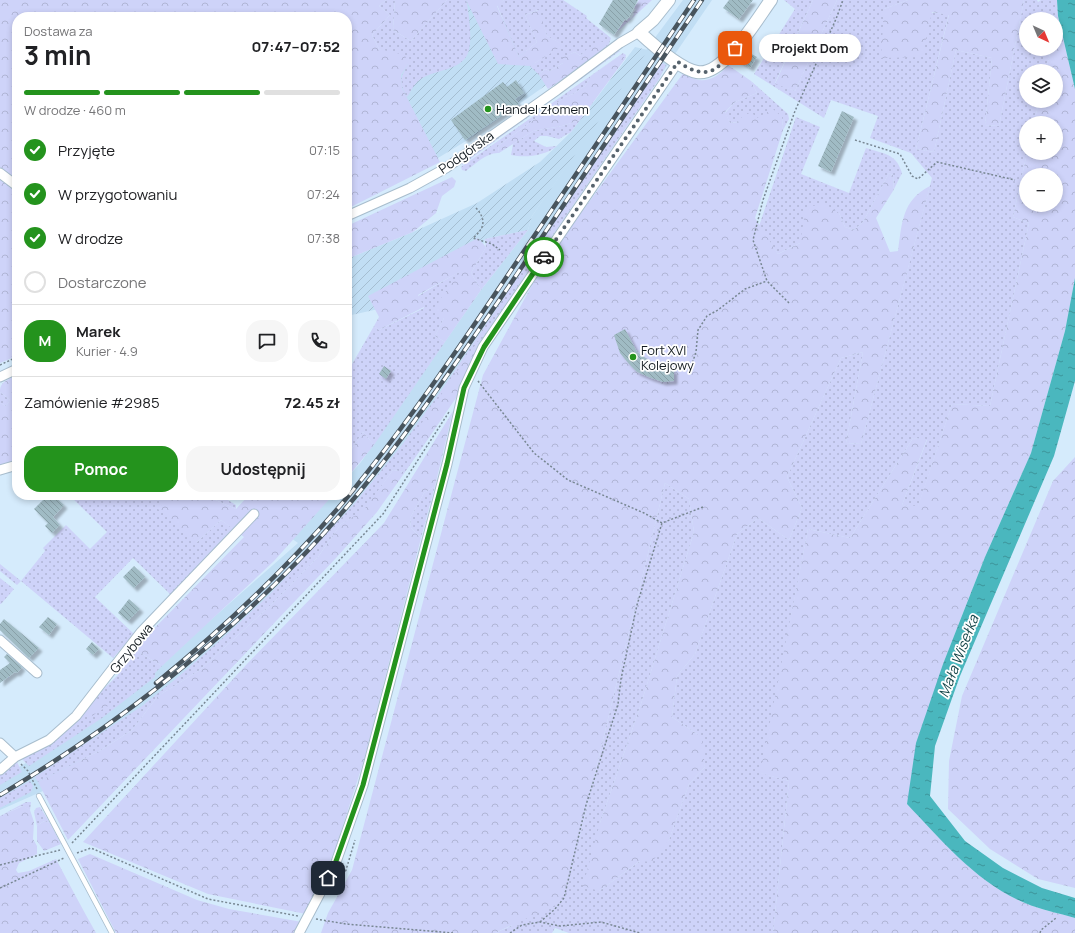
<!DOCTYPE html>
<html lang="pl">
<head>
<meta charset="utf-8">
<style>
	body { margin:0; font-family:Manrope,sans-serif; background:#f6f6f6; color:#202124; height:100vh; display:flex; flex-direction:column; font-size:15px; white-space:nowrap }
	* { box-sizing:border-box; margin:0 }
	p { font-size:13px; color:#757577 }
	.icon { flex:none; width:22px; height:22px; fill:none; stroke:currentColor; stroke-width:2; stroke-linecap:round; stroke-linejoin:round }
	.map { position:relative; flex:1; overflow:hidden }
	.panel { position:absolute; left:12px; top:12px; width:340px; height:488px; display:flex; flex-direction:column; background:#fff; border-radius:16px; box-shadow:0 2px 6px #0003 }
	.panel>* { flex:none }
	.needle { width:26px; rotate:136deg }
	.tools { position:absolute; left:1019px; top:12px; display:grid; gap:8px }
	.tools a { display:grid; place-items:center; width:44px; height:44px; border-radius:50%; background:#fff; box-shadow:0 2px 6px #0003; font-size:20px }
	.pin { position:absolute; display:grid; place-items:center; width:34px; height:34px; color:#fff; margin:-17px; border-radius:8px; box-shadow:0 2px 6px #0006 }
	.courier { position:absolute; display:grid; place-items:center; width:40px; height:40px; margin:-20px; border:3px solid #24931d; border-radius:50%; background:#fff; color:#222; box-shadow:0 1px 5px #0007 }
	.bubble { position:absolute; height:28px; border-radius:14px; background:#fff; box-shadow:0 2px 6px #0003; font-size:13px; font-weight:700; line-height:28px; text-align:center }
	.head em { font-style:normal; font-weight:700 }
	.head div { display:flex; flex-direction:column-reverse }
	.head { display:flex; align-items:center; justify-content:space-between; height:68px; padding:0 12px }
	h1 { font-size:26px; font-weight:700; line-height:30px }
	.bar { display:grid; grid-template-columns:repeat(4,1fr); gap:6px 4px; align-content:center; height:48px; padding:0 12px }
	.bar i { height:5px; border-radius:3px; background:#e0e0e0 }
	.bar .on { background:#24931d }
	.bar p { grid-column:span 4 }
	.line { display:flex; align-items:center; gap:10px; padding:0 12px; border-top:1px solid #e0e0e0 }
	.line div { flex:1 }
	.round { display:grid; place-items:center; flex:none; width:42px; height:42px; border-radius:16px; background:#f6f6f6 }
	ol { padding:0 12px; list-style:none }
	li { display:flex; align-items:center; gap:12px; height:44px }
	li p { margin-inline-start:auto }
	li .icon { padding:4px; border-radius:50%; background:#24931d; color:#fff; stroke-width:4 }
	li:last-child { color:#757577 }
	li i { width:22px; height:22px; border:2px solid #e0e0e0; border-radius:50% }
	.primary-button { display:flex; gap:8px; margin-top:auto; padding:8px 12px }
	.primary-button a { flex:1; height:46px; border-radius:16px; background:#24931d; color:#fff; font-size:16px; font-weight:700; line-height:46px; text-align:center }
	.primary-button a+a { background:#f6f6f6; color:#202124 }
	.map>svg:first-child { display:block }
</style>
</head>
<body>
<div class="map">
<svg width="1075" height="933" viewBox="0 0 1075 933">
	<defs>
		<pattern id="industrial-furrows" width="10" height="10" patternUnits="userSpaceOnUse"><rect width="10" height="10" fill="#c1def4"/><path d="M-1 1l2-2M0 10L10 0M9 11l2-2" fill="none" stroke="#a5bed1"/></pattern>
		<pattern id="grass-dots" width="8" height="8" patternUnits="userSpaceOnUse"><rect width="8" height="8" fill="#ced3f9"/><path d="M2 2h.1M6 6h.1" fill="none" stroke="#b0b5d5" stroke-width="1.8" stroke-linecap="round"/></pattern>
		<pattern id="forest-crowns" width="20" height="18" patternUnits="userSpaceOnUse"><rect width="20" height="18" fill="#ced3f9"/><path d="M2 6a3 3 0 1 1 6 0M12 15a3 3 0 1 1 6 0" fill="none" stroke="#b0b5d5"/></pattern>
		<pattern id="water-ripples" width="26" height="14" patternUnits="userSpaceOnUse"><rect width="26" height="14" fill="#4ab7be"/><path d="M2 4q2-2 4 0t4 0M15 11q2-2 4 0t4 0" fill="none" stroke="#3c949a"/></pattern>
		<pattern id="building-back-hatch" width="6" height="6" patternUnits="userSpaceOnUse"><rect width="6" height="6" fill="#a0bbc4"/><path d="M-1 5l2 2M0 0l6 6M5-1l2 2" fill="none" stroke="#89a0a8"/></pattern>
		<filter id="shadow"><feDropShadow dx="3.5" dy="3.5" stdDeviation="1" flood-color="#0004"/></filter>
	</defs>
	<rect width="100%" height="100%" fill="#d5ebfc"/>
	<path fill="#c1def4" d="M683,0H712L393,466L244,626L43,791L0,810V778L43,753L145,678L298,543L291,538L331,495H347V478L361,462L481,290L528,230L532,216L654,39Z"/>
	<path fill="url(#industrial-furrows)" d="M460,0H489L549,83L471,138L433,161L381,88Z
		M635,47L648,50L532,216L528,230L485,239L478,258L383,308L347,316V259L413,232L477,203L540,162L571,132Z"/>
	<path fill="url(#grass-dots)" d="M386,0H395L393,30L411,41L447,0H466L467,3C469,18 472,35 469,50C463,73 432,68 417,82C413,86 410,93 407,97C399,83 400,78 408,64L379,49L372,35L390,15L379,6Z
		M504,0H563L587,16L586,18L611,38L607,49C595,46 589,47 580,56L575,52L564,57L563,63L550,71L545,69L539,75L530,66L563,45L547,36L538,10L525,15L537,42L519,57L497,5Z
		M784,0H813L775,83L795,91L837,0H908L884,9L949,14L916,149L934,152L956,50L992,58L985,125L999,126L1024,0H1037L1038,2L1041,0H1057L1058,16L1056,25V19H1026V49H1051L1046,71H1026V101H1039L1034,123H1026V153H1027L1013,217L1029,223L990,406L952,404L918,507L902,505L927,440L913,438L850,538L808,529L761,773L789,781L773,933H569L555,928L552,933H495L511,926L579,839L665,483L689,499L694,532L641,704L600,823L599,891L669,840L689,784L705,767L697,734L672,717L677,676L695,654L737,534L758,518L789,540L802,508L787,477L841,358L863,352L846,443L861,444L932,178L911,153L870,138L878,116L831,100L824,118L754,74L795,9Z
		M618,51H620L462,165V162Z
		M623,53L626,55L625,59L621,55L591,76L585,86L573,94L565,97L498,146L499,153C487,152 475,164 466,171L462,170L461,167Z
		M662,63L666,65L659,79L480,342H478L474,349L421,439L424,445L405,472L393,470L363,512L341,524L318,557L273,603L200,670L158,696L132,730L103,749L38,782L35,777L142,706L178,677L224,637L270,594L354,504L402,445L443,388Z
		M751,81L788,114L789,119L783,130L782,117L766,115L756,119L730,123L725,113L735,102L757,93Z
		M796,117L820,127L801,174L849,193L866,148C884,154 896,153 902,173L893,191L894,176L889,173L863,222L854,230L845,227L839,213L800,243L778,254L759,226Z
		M580,120L571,132L559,139L547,136H540L534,141L546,147L557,146C545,156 525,158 511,155L513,144L533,131L562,126Z
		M528,230L481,290L471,273L486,247L485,239Z
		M462,270L444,318L435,336L445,342L374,445L363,432L349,453L347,452V373L374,326L379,330L424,308L418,296Z
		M0,392L10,400L6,406L0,403Z
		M435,486L421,538L411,528L410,518L424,493Z
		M69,495H171L197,542L221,520L235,530L171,595L133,558L95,597L134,634L113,658L21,581L17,585L0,571V564L21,581L45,551L43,548L66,525L90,549L107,532Z
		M204,495H220L236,505V509Z
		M0,578L14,589L1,604H0Z
		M134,649L162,666L155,673V677L102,718L29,766L21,758L46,745L118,675L122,662Z
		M16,760L22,772L0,785V774Z
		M30,781L33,786L31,792L0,808V798Z
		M26,802H31L30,810L22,806L0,816Z
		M40,807L50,823L44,821L37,826L34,812L36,808Z"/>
	<path fill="url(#forest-crowns)" fill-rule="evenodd" d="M0,0H386L379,6L390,15L372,35L379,49L405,55L408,64L401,75L402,88L440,162L347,209V17H17V356L0,363V173L2,169L0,167Z
		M395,0H447L411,41L393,30Z
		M466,0H504L497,6L519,57L537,42L525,15L539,10L547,36L564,45L530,66L498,64Z
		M639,0H652L617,32L625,20L627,21L629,18L631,19L634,14L633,13L636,9L634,8Z
		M813,0H837L795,91L775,84Z
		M908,0H1024L999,126L985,125L992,58L956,50L934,152L916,149L949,15L932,12L922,57L881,58L884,9Z
		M1058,16L1075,89V278L1065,331L1031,453L985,557L943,664L907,804C942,840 977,883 1025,903C1041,910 1059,913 1075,918V933H773L789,781L760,773L808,529L850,538L913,438L927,439L902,505L918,506L952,404L990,406L1029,223L1013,217L1027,153H1056V123H1034L1039,101H1056V71H1046L1051,49H1056V25ZM1026,175H1056V205H1026Z
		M601,40L606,44L607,49L548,89L539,75L545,69L550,71L563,63V57L575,52L580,56L588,48L596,46Z
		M622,54L625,59L580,120L562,126L533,131L499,153L498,146L565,97L573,94L585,86L591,76Z
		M728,65L751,81L757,93L735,102L725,112L730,123L738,122L745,113H752L757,118L773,109L782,117L783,130L755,218L778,254L800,243L806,207L825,204L839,213L845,227L854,230L863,222L889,173L894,176L893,191L876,218L890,252L898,251C902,223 902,200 930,186L861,444L846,443L863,352L841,358L787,477L802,508L789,540L758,518L737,534L695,654L677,676L672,717L697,734L702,741L705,767L689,784L669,840L652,862L640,861L599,891L583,886L600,823L641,704L694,532L689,499L665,483L579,839L560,903L495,933H321L328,913L352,870L483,375L543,265L684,72C688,74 691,78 695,79C707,84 722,74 728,65Z
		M452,177L456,181L454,187L442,196L436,213L413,232L347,259V226Z
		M478,238L486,247L471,273L481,290L445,342L435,336L444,318L433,309L461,271L418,295L424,307L379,330L374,326L379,317L368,296Z
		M478,341L480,342L456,398L424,445L421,439L419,427Z
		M17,375V461L0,465V403L6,406L10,400L0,392C0,381 8,380 17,375Z
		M453,411L435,486L424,493L410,518L411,528L421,538L364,760L335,850L306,914L208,894L83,842L246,665L384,523Z
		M363,432L374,445L347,478V452L349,453Z
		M1075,457V888L1038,879L990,849L948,809L949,761L962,696L1053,481Z
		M393,470L405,472L377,512L336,558L68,840L38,782L103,749L132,730L158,696L200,670L273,603L318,557L341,524L363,511Z
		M170,495H204L236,509L249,495H333L274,561L162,666L134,649L244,537L221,520L197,542L158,509Z
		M104,698L108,706L92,716L78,718L91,701Z
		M23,806L30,810L34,822L33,839L37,846V854L19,863L16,870L18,873L29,871L56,859C69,884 82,908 96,933H0V816Z
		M44,821L50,823L61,844L44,851L37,841V826Z
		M90,854L197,900L229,909L302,922L295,933H116L78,859Z"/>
	<path fill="url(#water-ripples)" d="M1057,0H1075V89L1058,16Z
		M1075,278V381L1054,456L960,676L935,746L930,796L965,841L1003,868L1042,888L1075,898V918C1059,913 1041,910 1025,903C977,883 942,841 907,804L916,743L943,664L985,557L1031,453L1065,331Z"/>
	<path fill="url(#building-back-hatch)" filter="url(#shadow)" d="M613,0H638L629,17L626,20L625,19L614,35L599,24Z
		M729,0H753L739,19L723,8Z
		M744,50L757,57L750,68L736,59Z
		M516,80L524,93L515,99L519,104L465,140L451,120L503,82L507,87Z
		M842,111L854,117L831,172L818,166Z
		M625,329L637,352L657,366L674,370V381L663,382L651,378L637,372L629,364L620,353L614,335Z
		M384,366L391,371L386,379L379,374Z
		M48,495H53L64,505L53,517L60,525L52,533L45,526L48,523L34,509Z
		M134,566L145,577L134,588L123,577Z
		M129,599L140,609L128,621L118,613Z
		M48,617L57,624L49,635L39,627Z
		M4,619L39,648L29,658L0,630V624Z
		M92,642L99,649L93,655L86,649Z
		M7,654L22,667L17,673L15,672L0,683V670L10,663L4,657Z"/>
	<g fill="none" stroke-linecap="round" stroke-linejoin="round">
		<defs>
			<path id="lane" d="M39,796L112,933"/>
			<path id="street" d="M0,173L17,186
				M347,216L410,188L446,168L557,90L620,43L639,32
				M0,377L17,369
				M0,470L17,465
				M0,640L37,673
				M0,743L15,757
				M0,770L15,757L49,740L76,716L141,632L254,514
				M299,933L335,865L363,785L447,464L464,388L483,347L678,62"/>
			<path id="secondary" d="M669,0L653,20L639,32C652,44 680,69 697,72C723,77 757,19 771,0"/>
		</defs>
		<use href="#lane" stroke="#a8bdcd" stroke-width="6"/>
		<use href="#street" stroke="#a8bdcd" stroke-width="11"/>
		<use href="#secondary" stroke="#a8bdcd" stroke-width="14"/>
		<path stroke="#788793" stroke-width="1.5" stroke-dasharray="2 2" stroke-linecap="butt" d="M855,140L900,154L912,176L918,179L937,162L1015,180
			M476,208C487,220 484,229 473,238L492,244L500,250
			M789,303L767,281L753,240L763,200L783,144L795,111L836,19L843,0
			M0,365L17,357
			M690,370L696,352L698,330L707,316L718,310L745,289L767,281
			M478,381L534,453L568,480L644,513L662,523L703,507
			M21,764L28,771L37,789
			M72,843L383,514L449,412
			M77,853L91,848L208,899L298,916
			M0,865L60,850
			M0,888L64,858
			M333,892L346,870L355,840
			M316,919L346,924L453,933
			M540,922L555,909L564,898L586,805L618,704L621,679L637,605L662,523
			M510,933L522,925L540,922L560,926L601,922L640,933
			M1040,933L1041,930L1056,918"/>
		<use href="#lane" stroke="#fff" stroke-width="4.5"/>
		<use href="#street" stroke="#fff" stroke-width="9"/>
		<use href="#secondary" stroke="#fff" stroke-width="12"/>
		<defs>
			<path id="rail" d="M156,683C224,628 288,567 345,500C410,421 467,336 524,251C581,167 637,84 694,0
				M0,795C109,730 208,654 296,563C378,479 443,382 509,286C573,190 638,95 702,0"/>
		</defs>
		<use href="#rail" stroke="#48545d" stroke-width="4.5"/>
		<use href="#rail" stroke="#fff" stroke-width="3" stroke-dasharray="9" stroke-linecap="butt"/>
	</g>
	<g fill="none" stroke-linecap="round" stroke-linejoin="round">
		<path stroke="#56636d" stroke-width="4" stroke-dasharray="0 7.2" d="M544,257L678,62C706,80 716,73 735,48"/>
		<path stroke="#24931d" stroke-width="5" d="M328,878L335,864L363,785L447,464L464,388L484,347L544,257"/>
	</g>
	<g fill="#24931d" stroke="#fff" stroke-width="1.5">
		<circle cx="488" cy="109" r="4"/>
		<circle cx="633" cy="357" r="4"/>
	</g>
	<g text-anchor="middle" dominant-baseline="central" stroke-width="3.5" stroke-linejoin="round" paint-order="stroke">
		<g font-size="13" fill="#121a20" stroke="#fff" text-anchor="start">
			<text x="496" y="109">Handel złomem</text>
			<text x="641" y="350">Fort XVI<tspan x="641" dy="15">Kolejowy</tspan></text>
		</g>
		<g font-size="13" fill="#121a20" stroke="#fff">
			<text transform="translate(466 152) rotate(-35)">Podgórska</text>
			<text transform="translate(131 648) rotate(-51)">Grzybowa</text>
		</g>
		<g font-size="14" font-style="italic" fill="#154649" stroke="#fff">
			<text transform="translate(958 656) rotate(-69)">Mała Wisełka</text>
		</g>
	</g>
</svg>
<div class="tools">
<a><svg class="needle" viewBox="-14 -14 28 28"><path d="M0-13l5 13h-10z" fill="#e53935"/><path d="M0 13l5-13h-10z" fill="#757577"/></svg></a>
<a><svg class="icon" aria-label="layers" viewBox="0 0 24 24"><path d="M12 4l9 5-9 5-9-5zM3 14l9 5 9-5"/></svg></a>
<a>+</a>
<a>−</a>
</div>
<div class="pin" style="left:735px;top:48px;background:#ea580c"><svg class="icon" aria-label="bag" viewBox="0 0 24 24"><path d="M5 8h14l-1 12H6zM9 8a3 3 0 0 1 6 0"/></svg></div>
<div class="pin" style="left:328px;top:878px;background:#1f2937"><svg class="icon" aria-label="home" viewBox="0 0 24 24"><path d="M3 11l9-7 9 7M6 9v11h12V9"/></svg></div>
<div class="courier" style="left:544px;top:257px"><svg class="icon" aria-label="car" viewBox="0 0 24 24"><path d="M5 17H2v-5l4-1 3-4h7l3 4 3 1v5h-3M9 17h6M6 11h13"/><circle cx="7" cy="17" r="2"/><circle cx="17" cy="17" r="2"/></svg></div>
<div class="bubble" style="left:759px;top:34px;width:102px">Projekt Dom</div>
<section class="panel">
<div class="head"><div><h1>3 min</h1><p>Dostawa za</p></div><em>07:47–07:52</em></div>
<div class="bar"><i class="on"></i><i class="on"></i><i class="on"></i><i></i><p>W drodze · 460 m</p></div>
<ol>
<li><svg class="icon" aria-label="check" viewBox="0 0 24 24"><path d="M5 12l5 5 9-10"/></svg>Przyjęte<p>07:15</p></li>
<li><svg class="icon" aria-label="check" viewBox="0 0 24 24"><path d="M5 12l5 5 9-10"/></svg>W przygotowaniu<p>07:24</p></li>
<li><svg class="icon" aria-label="check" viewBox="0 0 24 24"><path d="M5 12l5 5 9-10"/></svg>W drodze<p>07:38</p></li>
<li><i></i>Dostarczone</li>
</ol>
<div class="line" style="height:72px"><b class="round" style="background:#24931d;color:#fff">M</b><div><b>Marek</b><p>Kurier · 4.9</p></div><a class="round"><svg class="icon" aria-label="chat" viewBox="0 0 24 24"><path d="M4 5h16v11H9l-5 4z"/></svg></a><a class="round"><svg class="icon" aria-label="phone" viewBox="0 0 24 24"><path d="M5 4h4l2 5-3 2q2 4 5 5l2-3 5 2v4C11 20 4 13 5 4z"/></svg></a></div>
<div class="line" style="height:52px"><div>Zamówienie #2985</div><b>72.45 zł</b></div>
<div class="primary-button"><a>Pomoc</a><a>Udostępnij</a></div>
</section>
</div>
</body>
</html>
